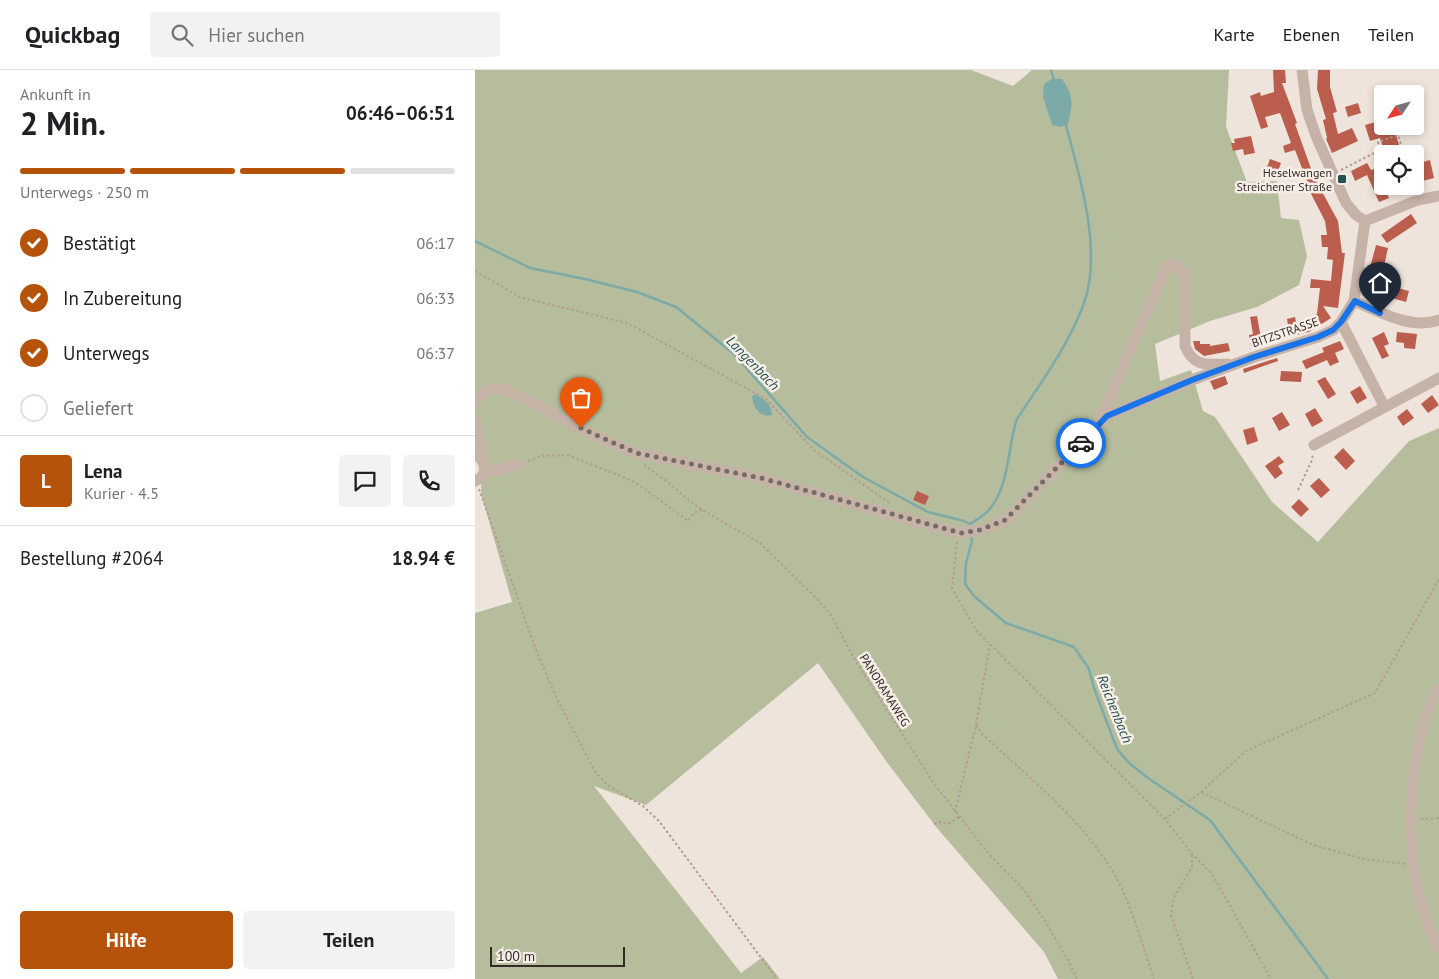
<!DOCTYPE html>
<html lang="de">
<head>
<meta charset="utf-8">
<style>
	body { margin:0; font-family:"PT Sans",sans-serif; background:#f2f2f2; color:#202124; height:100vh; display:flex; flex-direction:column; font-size:19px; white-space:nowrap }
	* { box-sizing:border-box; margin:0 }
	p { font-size:16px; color:#757577 }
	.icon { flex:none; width:28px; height:28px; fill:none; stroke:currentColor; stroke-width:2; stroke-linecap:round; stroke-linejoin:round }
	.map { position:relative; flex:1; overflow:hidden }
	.sheet { display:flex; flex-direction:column; background:#fff; width:475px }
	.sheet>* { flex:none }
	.needle { width:32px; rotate:234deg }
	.buttons { position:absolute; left:899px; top:15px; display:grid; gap:10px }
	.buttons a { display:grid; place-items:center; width:50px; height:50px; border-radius:5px; background:#fff; box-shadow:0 2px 8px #0003; font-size:25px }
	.scale { position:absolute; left:15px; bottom:12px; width:135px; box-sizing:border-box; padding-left:5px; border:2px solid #342a28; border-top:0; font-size:14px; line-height:18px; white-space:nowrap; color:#342a28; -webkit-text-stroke:4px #f7eee7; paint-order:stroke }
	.pin { position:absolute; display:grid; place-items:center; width:42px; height:42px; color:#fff; margin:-51px -21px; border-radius:50% 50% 50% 0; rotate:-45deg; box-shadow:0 0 5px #0007 }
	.pin .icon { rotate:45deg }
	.courier { position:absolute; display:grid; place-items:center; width:50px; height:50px; margin:-25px; border:4px solid #1a73e8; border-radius:50%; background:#fff; color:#222; box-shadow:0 1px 6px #0007 }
	.headline em { font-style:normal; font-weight:700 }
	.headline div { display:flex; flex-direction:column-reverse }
	.headline { display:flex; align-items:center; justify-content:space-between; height:85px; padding:0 20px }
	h1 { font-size:32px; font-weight:700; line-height:38px }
	.bar { display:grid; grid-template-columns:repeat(4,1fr); gap:8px 5px; align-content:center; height:60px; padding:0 20px }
	.bar i { height:6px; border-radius:4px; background:#e0e0e0 }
	.bar .on { background:#b45309 }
	.bar p { grid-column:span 4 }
	.line { display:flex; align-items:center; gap:12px; padding:0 20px; border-top:1px solid #e0e0e0 }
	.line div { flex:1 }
	.round { display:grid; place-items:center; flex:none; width:52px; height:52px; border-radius:5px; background:#f2f2f2 }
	ol { padding:0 20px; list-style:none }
	li { display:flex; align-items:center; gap:15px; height:55px }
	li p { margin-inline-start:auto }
	li .icon { padding:5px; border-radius:50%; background:#b45309; color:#fff; stroke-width:4 }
	li:last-child { color:#757577 }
	li i { width:28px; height:28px; border:2px solid #e0e0e0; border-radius:50% }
	.action { display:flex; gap:10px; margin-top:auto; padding:10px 20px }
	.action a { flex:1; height:58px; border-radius:5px; background:#b45309; color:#fff; font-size:20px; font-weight:700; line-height:58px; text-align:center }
	.action a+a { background:#f2f2f2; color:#202124 }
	header { display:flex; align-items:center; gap:30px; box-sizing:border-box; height:70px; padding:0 25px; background:#fff; border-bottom:1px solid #e0e0e0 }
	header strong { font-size:24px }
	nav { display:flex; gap:28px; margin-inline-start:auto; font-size:18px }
	.search { width:350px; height:45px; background:#f2f2f2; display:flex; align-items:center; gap:12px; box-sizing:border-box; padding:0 18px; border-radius:5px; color:#757577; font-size:19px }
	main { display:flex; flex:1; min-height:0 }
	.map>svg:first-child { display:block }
</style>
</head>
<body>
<header>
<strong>Quickbag</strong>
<div class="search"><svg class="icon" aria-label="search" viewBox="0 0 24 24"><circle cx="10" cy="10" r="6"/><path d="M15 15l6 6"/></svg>Hier suchen</div>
<nav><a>Karte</a><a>Ebenen</a><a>Teilen</a></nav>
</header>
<main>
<section class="sheet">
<div class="headline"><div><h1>2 Min.</h1><p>Ankunft in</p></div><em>06:46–06:51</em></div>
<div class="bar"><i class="on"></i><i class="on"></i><i class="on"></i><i></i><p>Unterwegs · 250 m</p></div>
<ol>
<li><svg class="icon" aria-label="check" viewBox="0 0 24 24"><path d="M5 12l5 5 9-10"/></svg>Bestätigt<p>06:17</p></li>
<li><svg class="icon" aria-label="check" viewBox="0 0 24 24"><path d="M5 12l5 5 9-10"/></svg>In Zubereitung<p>06:33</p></li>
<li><svg class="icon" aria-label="check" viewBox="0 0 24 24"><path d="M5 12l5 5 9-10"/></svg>Unterwegs<p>06:37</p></li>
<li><i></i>Geliefert</li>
</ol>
<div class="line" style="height:90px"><b class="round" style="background:#b45309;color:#fff">L</b><div><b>Lena</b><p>Kurier · 4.5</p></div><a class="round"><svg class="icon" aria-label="chat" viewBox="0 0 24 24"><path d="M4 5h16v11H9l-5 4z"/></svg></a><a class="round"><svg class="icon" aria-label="phone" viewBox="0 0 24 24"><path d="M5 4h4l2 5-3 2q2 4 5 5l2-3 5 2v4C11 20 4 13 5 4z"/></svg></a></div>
<div class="line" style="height:65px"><div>Bestellung #2064</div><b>18.94 €</b></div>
<div class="action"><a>Hilfe</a><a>Teilen</a></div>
</section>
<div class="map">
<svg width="964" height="909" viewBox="0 0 964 909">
	<rect width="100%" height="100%" fill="#efe4db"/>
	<path fill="#b5bd9c" d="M0,0H496L538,16L557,0H754L751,57L772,112L802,111L806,148L824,150L832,186L824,215L782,237L735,251L680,274L685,311L716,300L728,341L740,347L797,432L843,472L934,371L964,358V909H583L569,882L462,758L411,691L343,593L171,735L119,716L266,903L288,887L305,909H0V543L37,532L6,423L7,398L0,391Z"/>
	<path fill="#7caaa8" d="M577,9H587C599,27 598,33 593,54L585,57L577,55L568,27L569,14Z
		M280,324C289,330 297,333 297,345C285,348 278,338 277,327Z"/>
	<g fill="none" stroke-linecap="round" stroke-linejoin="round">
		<path stroke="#7caaa8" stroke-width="2.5" d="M576,0L579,11
			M0,171L55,198L110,209L162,222L201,237L259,284L332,367L388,407L453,442L489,451L495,454
			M495,454C500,451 506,447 511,443C535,420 532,378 542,349C566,312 594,275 609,233C628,181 604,103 590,52
			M496,466L497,471L491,493L490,514L500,527L531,553L599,577L614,599L619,618L642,679L654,693L673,708L735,750L853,909"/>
	</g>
	<path fill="#bb5e4d" d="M798,0H810L811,13H807L822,53L820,54L839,107L863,151L867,183H870L863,238L848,236L856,248L834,262L804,269L802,258L813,255L812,249L820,247L822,257L842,244L845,218H835L836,209L856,211L858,190L852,189L853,177H847L846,165H852L850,151L830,112L832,111L820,80L810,83L808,76L816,73L805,43L790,47L793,57L786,59L775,26L785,22L786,26L799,22Z
		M843,0H855V17L862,42L858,43L863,64L877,58L883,71L857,83L851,69L852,68L848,50L851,49L842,19Z
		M883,33L886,43L873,47L870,37Z
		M908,50V56H918L927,84H910L905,68L895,71L890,55Z
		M776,66L780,83L769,85L768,79L758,81L756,73H760L759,69Z
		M795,89L806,93L801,107L790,103Z
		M955,90L959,108L940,113V94Z
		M892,93L896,100L899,99L904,109L906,108L908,116H909L914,128L904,132L892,105L880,111L876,101Z
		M936,144L942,153L912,173L906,165Z
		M901,175L913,178L908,201L910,202L908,214L934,221L931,232L889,220Z
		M782,246L787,274L776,276L774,265L778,264L775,247Z
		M909,262L914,274L909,276L914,286L907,289L897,268Z
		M922,262L942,264L940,279L929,278V273L921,272Z
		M718,271H725V274H735V276L753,273L755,281L729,286L720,279Z
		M865,271L869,279L860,283L864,292L855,296L852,290L831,299L827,291L849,282L847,278Z
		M802,288L803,291L769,303L768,299Z
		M806,301L827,302L826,312L805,311Z
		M750,306L753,314L739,320L735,311Z
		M850,307L861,324L853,329L842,311Z
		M885,316L892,328L882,334L875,322Z
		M957,325L964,335L953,343L946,334Z
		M840,338L848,351L837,357L830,344Z
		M932,339L939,348L928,356L922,347Z
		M807,342L815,355L804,361L797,348Z
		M779,357L783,371L772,375L768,360Z
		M868,378L880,391L871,400L859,387Z
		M804,386L809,392L803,396L808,403L800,409L790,396Z
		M844,408L855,420L846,428L835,416Z
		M442,421L454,426L450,435L438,430Z
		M824,429L834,439L826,447L816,437Z"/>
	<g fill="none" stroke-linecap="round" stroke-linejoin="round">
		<path stroke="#b29d92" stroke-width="2" stroke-dasharray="2.5 2.5" stroke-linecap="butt" d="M866,100L905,80L903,72L923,65L929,84
			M0,201L45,227L152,253L291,329L339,380L416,434
			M53,391L66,386L93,385L160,412L213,451L219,443L227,440
			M169,395L192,411L210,427L227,440L285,473L339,526L356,545L380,590L460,715L513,783L549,820L572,854L593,890L602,909
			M4,419L61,580L81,627L119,700L132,715L168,736L184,751L302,909
			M823,420L837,390L838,384
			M482,472L477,518L501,560L690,749L717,784L737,804L796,909
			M501,655L507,664C553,707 612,753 642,809C658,840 668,876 679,909
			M726,722L838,775L889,789L930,794
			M480,742L501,655L515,574
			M690,749L726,722L771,681L900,623L964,509
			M946,749L964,748
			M459,754L465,752L473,754L484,747
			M717,785V797L699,827L696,845L718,909"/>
		<path stroke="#c6b3a8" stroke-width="11" d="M827,0L832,40L841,66L871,133L881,145L890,151
			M890,151L943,130L964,126
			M879,231C904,242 937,260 964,250
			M866,252L909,336
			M0,331L8,323L19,318L30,320L57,332L118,365L161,383L286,408L483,463L505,461L531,450L632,346L717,310L779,287L843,267L858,260L866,252L879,231L890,151
			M0,349L10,401L6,408L0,411
			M624,352L690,200L693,195L700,194L710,204V276C719,298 733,294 753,294
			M839,375L964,308
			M10,401H18L44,394
			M964,618C959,629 952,641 949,652C946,661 945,670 943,679C930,744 933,818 964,879"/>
	</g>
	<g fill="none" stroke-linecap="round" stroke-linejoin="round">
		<path stroke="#756b67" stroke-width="5" stroke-dasharray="0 9" d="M106,358L161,383L286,408L486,463L505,460L530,450L606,373"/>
		<path stroke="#1a73e8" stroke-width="6" d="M606,373L632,346L717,310L779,287L843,267L858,260L866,252L880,231L905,243"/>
	</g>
	<rect fill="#215150" stroke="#f7eee7" stroke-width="2" x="862" y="104" width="10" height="10" rx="2.5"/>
	<g text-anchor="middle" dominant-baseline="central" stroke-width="5" stroke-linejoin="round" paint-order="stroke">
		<g font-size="12" fill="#342a28" stroke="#f7eee7" text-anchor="end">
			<text x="857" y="102">Heselwangen<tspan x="857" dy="14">Streichener Straße</tspan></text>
		</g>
		<g font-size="12" fill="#342a28" stroke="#f7eee7">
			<text transform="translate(810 262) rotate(-19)">BITZSTRASSE</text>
			<text transform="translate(410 620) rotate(58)">PANORAMAWEG</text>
		</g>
		<g font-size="14" font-style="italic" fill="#215150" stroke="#f7eee7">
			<text transform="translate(278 293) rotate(46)">Langenbach</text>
			<text transform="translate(640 639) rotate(68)">Reichenbach</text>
		</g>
	</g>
</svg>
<div class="buttons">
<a><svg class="needle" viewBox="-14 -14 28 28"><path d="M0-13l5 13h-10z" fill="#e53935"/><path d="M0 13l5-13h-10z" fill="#757577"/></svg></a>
<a><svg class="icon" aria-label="locate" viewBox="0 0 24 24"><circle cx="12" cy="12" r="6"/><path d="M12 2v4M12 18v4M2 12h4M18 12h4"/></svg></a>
</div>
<div class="scale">100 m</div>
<div class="pin" style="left:106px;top:358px;background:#ea580c"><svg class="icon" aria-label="bag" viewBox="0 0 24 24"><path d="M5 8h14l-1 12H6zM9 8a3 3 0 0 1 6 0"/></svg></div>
<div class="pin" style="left:905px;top:243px;background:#1f2937"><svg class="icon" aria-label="home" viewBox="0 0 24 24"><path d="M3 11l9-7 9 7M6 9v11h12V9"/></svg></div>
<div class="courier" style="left:606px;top:373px"><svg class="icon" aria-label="car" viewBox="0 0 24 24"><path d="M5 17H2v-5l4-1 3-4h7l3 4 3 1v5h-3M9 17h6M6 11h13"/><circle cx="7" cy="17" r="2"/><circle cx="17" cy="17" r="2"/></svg></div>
</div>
</main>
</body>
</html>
